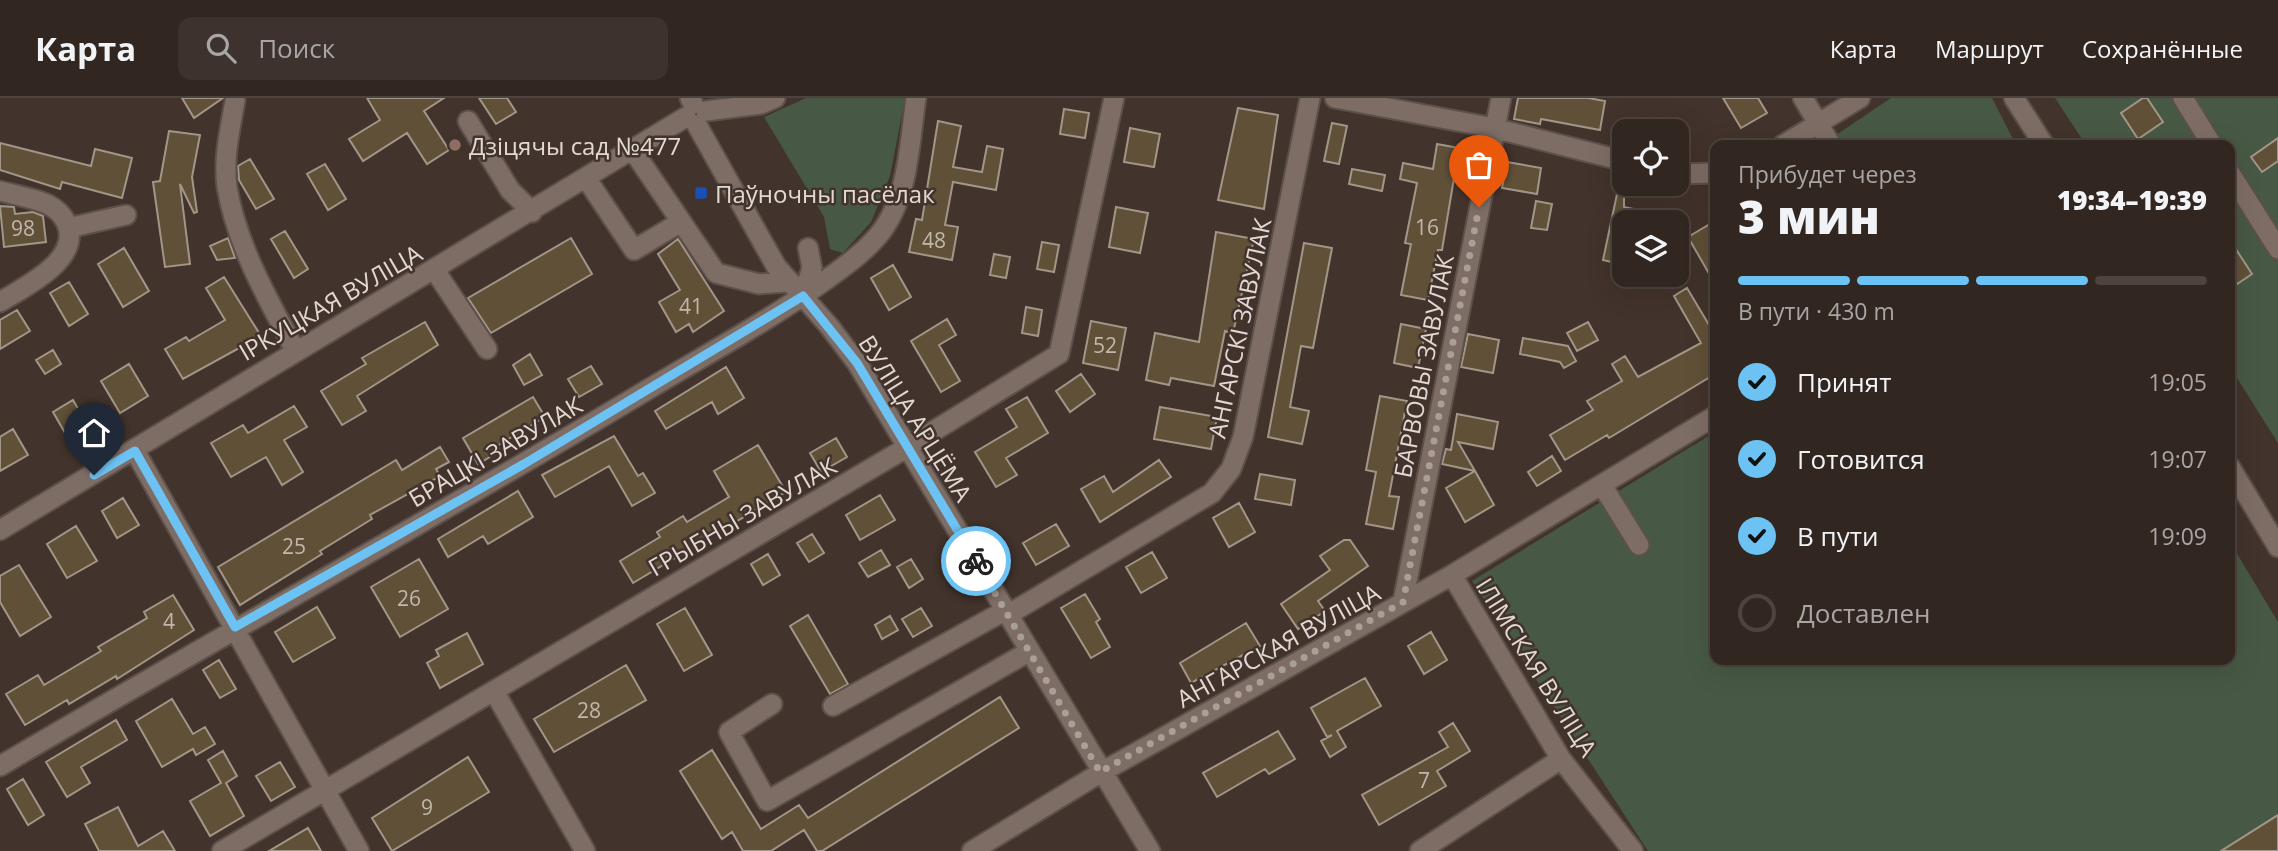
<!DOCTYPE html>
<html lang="ru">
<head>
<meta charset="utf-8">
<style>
	body { margin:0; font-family:"Open Sans",sans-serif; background:#3d322e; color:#f1f3f6; height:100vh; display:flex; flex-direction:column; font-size:26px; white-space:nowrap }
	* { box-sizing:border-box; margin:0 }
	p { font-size:23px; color:#a8a5a5 }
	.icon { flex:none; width:38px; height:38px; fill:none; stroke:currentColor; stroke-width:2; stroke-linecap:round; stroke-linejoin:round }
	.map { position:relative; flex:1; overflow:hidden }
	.panel { position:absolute; left:1710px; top:42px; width:525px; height:525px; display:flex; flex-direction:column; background:#322621; border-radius:14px; box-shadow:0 7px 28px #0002,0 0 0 2px #4d433f }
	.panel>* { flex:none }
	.fabs { position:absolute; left:1612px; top:21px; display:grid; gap:14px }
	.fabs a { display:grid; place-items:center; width:77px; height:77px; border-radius:14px; background:#322621; box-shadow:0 7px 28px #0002,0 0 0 2px #4d433f; font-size:35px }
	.pin { position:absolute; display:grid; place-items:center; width:60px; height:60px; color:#fff; margin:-72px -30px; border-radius:50% 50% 50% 0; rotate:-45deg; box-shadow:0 0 7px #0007 }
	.pin .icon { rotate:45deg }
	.courier { position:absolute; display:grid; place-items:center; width:70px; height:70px; margin:-35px; border:5px solid #6cc2f3; border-radius:50%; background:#fff; color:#222; box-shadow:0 2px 9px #0007 }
	.headline em { font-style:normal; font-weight:800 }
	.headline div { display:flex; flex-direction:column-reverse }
	.headline { display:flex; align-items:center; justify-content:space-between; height:119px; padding:0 28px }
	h1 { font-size:46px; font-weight:800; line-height:52px }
	.bar { display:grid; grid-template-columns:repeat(4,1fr); gap:10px 7px; align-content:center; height:84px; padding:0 28px }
	.bar i { height:9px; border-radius:5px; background:#4d433f }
	.bar .on { background:#6cc2f3 }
	.bar p { grid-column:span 4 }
	ol { padding:0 28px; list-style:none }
	li { display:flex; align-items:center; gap:21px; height:77px }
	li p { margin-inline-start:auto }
	li .icon { padding:7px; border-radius:50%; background:#6cc2f3; color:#111; stroke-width:4 }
	li:last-child { color:#a8a5a5 }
	li i { width:38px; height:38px; border:4px solid #4d433f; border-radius:50% }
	header { display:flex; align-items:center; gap:42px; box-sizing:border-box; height:98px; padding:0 35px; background:#322621; border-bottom:2px solid #4d433f }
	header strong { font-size:33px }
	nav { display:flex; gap:38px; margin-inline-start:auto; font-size:24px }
	.search { width:490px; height:63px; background:#3d322e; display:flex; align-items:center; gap:18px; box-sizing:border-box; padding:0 24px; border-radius:14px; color:#a8a5a5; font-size:26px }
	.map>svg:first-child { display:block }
</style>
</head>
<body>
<header>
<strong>Карта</strong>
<div class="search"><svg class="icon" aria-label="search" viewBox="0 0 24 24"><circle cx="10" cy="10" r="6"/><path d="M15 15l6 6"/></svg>Поиск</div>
<nav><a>Карта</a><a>Маршрут</a><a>Сохранённые</a></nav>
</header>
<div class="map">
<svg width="2278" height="753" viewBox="0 0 2278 753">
	<rect width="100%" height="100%" fill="#42332c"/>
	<path fill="#475944" d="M806,0H905L890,78L871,124L843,155L830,151L824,119L764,19Z
		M1891,0H1992L2016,47H1838L1833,39Z
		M2055,0H2278V345L2230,269V47H2086Z
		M1715,334V562H2230V444L2278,524V717L2221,753H1648L1472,483Z"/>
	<path fill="#605037" stroke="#a19687" stroke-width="2" d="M182,0H223L194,20Z
		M367,0H444L424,13L449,52L427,66L407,35L363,63L349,41L380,22Z
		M479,0H507L516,14L496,26Z
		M1518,0H1588L1605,3L1600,32L1541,21L1540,26L1514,21Z
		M1723,0H1758L1767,15L1741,30Z
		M2143,0H2147L2163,24L2138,41L2121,15Z
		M1238,10L1278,17L1264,111L1218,102Z
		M1064,11L1089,15L1085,40L1060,36Z
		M938,23L961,28L953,69L982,74L987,48L1003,51L996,92L953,84L945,127L958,129L952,162L909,154L916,121L922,122Z
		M1332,25L1347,28L1339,66L1324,63Z
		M1130,30L1160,36L1154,69L1124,64Z
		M169,33L200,37L192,79L197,114L194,115L180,86L190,166L165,169L153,84L160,83Z
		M2278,40V63L2262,74L2251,59Z
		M0,45L91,68L95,51L132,60L122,100L62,84L60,91L0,72Z
		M1437,46L1459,50L1442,152H1438L1428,202L1401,197L1411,146L1405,145L1417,85L1400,81L1403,65L1433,71Z
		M250,61L274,101L256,111L239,82L238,68Z
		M1507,64L1541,70L1537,96L1502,90Z
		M325,66L346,101L328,112L307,76Z
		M1352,71L1385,77L1382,93L1349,86Z
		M1617,96L1624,97V109L1662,117L1661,124H1624V167L1603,162Z
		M1536,103L1552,106L1547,132L1531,130Z
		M0,108L14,109L15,116L33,114L43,118L46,144L4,149Z
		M1116,109L1148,115L1140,155L1109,149Z
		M1715,123V186L1688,139Z
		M285,133L308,171L294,180L271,141Z
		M1216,134L1254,141L1233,235L1225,233L1214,288L1171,280L1169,287L1146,282L1155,235L1199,244Z
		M228,140L235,160L217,162L210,148Z
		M571,140L592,176L491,235L468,200Z
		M678,141L724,213L693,234L689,226L676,234L659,204L680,192L658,156Z
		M2230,142L2252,176L2237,186L2230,175Z
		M1042,144L1059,147L1054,174L1037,171Z
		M1304,145L1332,150L1313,250L1301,248L1290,309L1309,313L1302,346L1268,339Z
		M124,150L149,193L123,209L98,166Z
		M994,156L1010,159L1006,180L990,177Z
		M893,167L911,199L889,212L871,180Z
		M224,179L261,238L183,281L165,251L186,239L189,243L225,222L206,190Z
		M69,184L88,216L69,228L50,195Z
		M1687,190L1715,237V276L1609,340L1607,337L1565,362L1550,337L1593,312L1587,303L1622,283L1612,266L1625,258L1638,279L1701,245L1674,198Z
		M1026,209L1042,212L1038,238L1022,235Z
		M17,212L30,233L0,251V222Z
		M947,221L956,237L939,247L960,283L941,294L911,243Z
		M1091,223L1126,230L1118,272L1083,265Z
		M425,224L438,247L357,298L366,313L342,327L321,293L366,266L362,260Z
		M1588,224L1598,242L1577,253L1567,235Z
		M1401,226L1426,231L1418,270L1394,265Z
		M1468,236L1499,242L1493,275L1461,269Z
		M1523,240L1568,248L1576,263L1564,270L1560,264L1520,256Z
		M53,252L61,266L45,276L36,262Z
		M530,256L542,277L524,287L513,267Z
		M129,266L148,298L120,315L101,283Z
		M591,268L602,286L579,299L568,281Z
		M726,269L744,300L718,316L712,304L666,331L655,313Z
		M1081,276L1095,296L1070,314L1056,293Z
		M1380,298L1407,303L1389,398L1399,399L1393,431L1366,426L1376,374L1366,372Z
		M533,299L545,319L497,348L500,353L478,366L463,340Z
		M1027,299L1048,335L1006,360L1017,377L996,389L975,354L1017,329L1006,311Z
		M73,302L92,335L72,347L53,314Z
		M294,308L307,329L284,342L303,374L282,387L266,359L231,379L211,345L243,327L248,335Z
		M1160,309L1217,319L1211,351L1154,341Z
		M1457,316L1498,324L1493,351L1458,344L1475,373L1442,366L1446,351L1451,352Z
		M13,331L28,357L0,373V339Z
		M614,338L638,378L643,375L655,395L632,408L609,368L555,399L542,377Z
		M836,340L847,359L821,374L810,355Z
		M758,347L786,394L633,485L620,463L660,439L657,434L683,418L687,424L729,399L714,373Z
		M440,349L449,364L436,371L440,378L370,417L372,421L320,453L322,456L240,507L218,469L396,362L402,372Z
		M1552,358L1561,373L1537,388L1528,374Z
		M1159,362L1171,379L1100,424L1081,391L1104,378L1113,394Z
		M1475,373L1494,407L1465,424L1446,390Z
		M1260,376L1295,382L1291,407L1255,401Z
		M518,393L533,419L488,446L483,438L448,459L438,441Z
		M880,397L895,422L860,442L846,417Z
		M123,400L139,427L117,440L102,413Z
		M1239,405L1255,434L1229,449L1213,420Z
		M1056,426L1069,448L1036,467L1023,445Z
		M76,428L97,463L67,480L47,446Z
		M812,436L824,455L809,464L797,445Z
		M1344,442H1350L1368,468L1318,503L1325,513L1298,531L1281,506L1330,472L1320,458Z
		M881,452L890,467L868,479L859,465Z
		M1152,454L1167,480L1141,495L1126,469Z
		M768,456L780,477L763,487L751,466Z
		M419,461L448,511L400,539L371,489Z
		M911,461L923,481L909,490L897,469Z
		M19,467L51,519L20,538L0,504V478Z
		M1085,496L1100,521L1096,524L1110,549L1091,560L1061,510Z
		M173,497L194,532L117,581L116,578L69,606L67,602L25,627L6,596L38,577L44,587L101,553L98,549L147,520L144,514Z
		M317,509L335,540L293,564L275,534Z
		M685,510L712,557L684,573L657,526Z
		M921,510L932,528L913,539L902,521Z
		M808,517L848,586L830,596L790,528Z
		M890,518L898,532L882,541L875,527Z
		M1246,525L1260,548L1191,585L1180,565Z
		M1431,534L1447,562L1424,576L1408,548Z
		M467,535L483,566L440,590L427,565L439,558L436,552Z
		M219,562L236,591L220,600L203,572Z
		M626,567L646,602L554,654L534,621Z
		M1365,580L1381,608L1337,633L1346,649L1330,659L1321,643L1332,637L1327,639L1311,610Z
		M1000,599L1019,630L822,753H817L804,732L771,753H743L732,734L722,741L680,673L712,652L761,731L799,707L808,720Z
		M172,601L193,636L205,629L215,646L196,657L193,651L162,669L136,623Z
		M116,622L127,642L81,669L90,685L67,699L46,664Z
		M1453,625L1470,653L1437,673L1446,688L1379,727L1362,697L1448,649L1439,634Z
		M1278,633L1295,661L1269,676L1265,671L1217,699L1203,675Z
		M223,653L237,678L226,685L244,718L210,738L190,703L221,685L208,662Z
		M468,659L489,694L392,753L372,720Z
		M280,664L295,689L271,703L256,678Z
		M23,681L44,717L28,727L7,691Z
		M118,709L138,748L163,733L175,753H99L85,726Z
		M2278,717V753H2221Z
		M308,730L321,753H269Z"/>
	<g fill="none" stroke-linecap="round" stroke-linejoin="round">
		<defs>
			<path id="minor" d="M690,0L693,6
				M1335,0L1494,30L1624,63
				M1803,0L1831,47
				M2014,0L2044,47
				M2183,0L2212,47
				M235,3C230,31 223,61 227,89C236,145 268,202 295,252
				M706,13L761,6L775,0
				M468,23L510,92L532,114
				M697,27L776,168L829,228L857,265L1150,753
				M1783,47L1860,0
				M632,51L716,175L759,186L787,184
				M2230,75L2278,151
				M1676,76L1715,75
				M586,80L634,152L681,124
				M0,93C15,97 33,100 47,106C55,110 62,116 66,124C84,161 24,189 0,204
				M68,130L126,117
				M434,171L487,251
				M803,198L812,170L808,150
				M135,353L359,753
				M2230,369L2278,449
				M1602,387L1639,447
				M0,432L686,19
				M1452,477L1561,661L1633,753
				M1403,504L1501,0
				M1009,516L1212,395L1231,371L1243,339L1310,0
				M494,593L585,753
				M772,606L729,634L767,703L1030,553
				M833,608L1006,512
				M0,668C215,541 433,421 647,292C707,256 770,222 827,181C845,168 862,156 877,139C909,102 909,47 916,0
				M222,753L906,350L1059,256L1114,0
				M972,753L1100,675L1452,477L1715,318
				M1420,753L1561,661"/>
		</defs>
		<use href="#minor" stroke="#5c504a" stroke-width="23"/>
		<use href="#minor" stroke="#7e6d65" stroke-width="19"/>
	</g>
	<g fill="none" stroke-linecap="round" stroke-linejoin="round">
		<path stroke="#aa9e99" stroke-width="7" stroke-dasharray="0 12.6" d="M976,463L1100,674L1403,504L1479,109"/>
		<path stroke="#6cc2f3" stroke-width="9" d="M94,377L135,353L235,529L524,366L803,198L857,265L976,463"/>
	</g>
	<circle fill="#8d6e63" stroke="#42332c" stroke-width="2.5" cx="455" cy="47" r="7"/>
	<rect fill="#1a4fb4" stroke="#42332c" stroke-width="2.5" x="694" y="88" width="14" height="14" rx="3.5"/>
	<g text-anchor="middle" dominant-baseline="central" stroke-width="5" stroke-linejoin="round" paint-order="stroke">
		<g font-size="21" fill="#c2b6ad">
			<text x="1427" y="129">16</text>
			<text x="23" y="130">98</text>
			<text x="934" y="142">48</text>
			<text x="691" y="208">41</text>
			<text x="1105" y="247">52</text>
			<text x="294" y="448">25</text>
			<text x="409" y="500">26</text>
			<text x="169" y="523">4</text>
			<text x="589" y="612">28</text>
			<text x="1424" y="682">7</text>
			<text x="427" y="709">9</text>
		</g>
		<g font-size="24" fill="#e2d8d4" stroke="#42332c" text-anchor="start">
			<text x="469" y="47">Дзіцячы сад №477</text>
			<text x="715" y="95">Паўночны пасёлак</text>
		</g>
		<g font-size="24" fill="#e2d8d4" stroke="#42332c">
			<text transform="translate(330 204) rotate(-30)">ІРКУЦКАЯ ВУЛІЦА</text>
			<text transform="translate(1239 230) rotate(-78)">АНГАРСКІ ЗАВУЛАК</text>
			<text transform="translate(1423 268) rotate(-79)">БАРВОВЫ ЗАВУЛАК</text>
			<text transform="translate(916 320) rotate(58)">ВУЛІЦА АРЦЁМА</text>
			<text transform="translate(495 353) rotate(-30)">БРАЦКІ ЗАВУЛАК</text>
			<text transform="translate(742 418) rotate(-30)">ГРЫБНЫ ЗАВУЛАК</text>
			<text transform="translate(1278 547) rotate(-29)">АНГАРСКАЯ ВУЛІЦА</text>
			<text transform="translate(1537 569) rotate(58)">ІЛІМСКАЯ ВУЛІЦА</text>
		</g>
	</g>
</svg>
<div class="fabs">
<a><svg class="icon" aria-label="locate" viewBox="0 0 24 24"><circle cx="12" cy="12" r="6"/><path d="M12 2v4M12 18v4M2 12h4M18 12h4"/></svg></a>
<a><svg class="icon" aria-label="layers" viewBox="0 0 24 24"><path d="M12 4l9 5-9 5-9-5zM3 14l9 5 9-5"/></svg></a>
</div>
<div class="pin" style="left:1479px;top:109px;background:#ea580c"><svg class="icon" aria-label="bag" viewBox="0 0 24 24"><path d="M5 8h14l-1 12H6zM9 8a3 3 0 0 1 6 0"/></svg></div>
<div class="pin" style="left:94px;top:377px;background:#1f2937"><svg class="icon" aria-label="home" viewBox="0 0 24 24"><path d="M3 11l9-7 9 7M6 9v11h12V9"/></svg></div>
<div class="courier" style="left:976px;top:463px"><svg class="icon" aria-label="bike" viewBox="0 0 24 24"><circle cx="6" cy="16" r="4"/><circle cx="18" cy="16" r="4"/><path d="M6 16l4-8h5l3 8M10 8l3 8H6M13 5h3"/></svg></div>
<section class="panel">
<div class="headline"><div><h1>3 мин</h1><p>Прибудет через</p></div><em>19:34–19:39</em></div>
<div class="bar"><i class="on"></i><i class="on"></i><i class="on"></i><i></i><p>В пути · 430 m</p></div>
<ol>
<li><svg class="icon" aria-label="check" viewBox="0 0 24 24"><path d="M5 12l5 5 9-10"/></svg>Принят<p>19:05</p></li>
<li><svg class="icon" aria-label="check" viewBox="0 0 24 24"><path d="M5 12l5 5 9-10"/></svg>Готовится<p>19:07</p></li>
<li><svg class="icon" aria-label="check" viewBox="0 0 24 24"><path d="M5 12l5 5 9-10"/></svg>В пути<p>19:09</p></li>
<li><i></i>Доставлен</li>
</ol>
</section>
</div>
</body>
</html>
